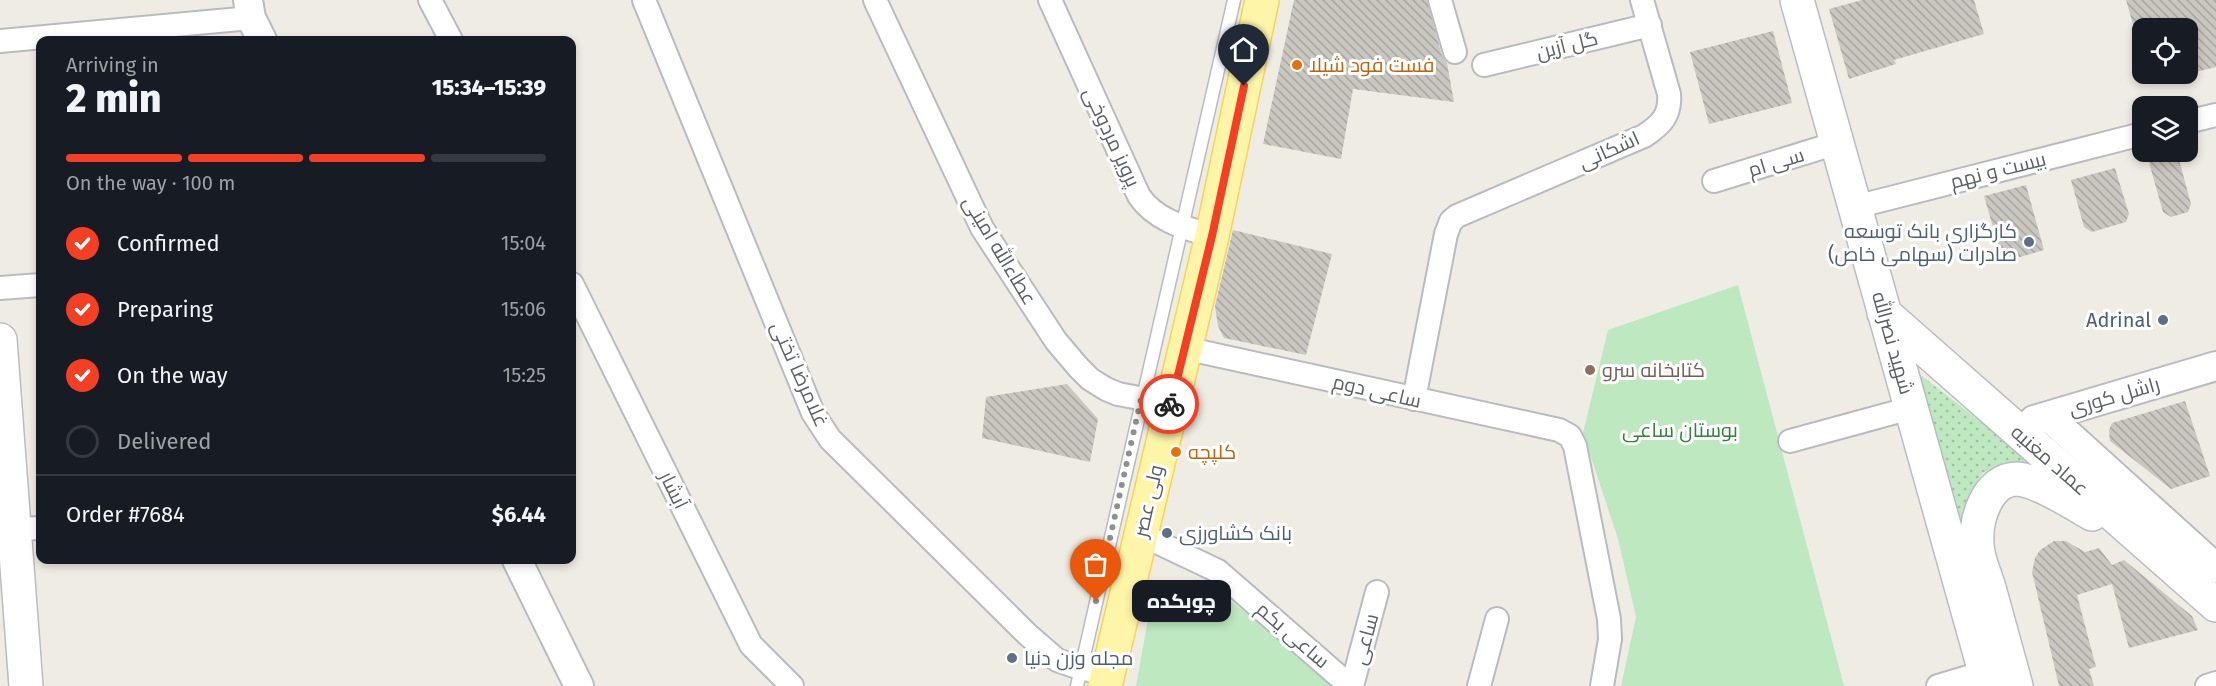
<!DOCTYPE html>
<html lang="en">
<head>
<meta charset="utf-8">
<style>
	body { margin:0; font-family:"Fira Sans",Cairo,sans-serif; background:#20242c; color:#f1f3f6; height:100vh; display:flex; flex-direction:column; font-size:22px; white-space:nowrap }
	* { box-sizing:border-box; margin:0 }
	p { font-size:20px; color:#9ea1a6 }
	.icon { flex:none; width:33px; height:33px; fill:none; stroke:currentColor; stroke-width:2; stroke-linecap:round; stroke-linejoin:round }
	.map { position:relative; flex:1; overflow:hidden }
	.details { position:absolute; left:36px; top:36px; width:540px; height:528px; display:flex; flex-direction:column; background:#171b24; border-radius:12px; box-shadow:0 3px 9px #0003 }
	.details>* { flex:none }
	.fabs { position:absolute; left:2132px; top:18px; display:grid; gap:12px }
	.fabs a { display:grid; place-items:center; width:66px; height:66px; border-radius:12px; background:#171b24; box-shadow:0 3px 9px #0003; font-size:30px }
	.pin { position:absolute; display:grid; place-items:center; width:51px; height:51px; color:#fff; margin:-62px -26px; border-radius:50% 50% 50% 0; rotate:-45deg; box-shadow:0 0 6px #0007 }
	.pin .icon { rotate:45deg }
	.courier { position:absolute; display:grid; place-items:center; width:60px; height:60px; margin:-30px; border:4px solid #f43f25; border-radius:50%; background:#fff; color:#222; box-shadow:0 2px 8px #0007 }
	.bubble { position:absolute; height:42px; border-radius:12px; background:#171b24; box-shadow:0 3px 9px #0003; font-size:20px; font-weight:800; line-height:42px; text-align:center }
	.summary em { font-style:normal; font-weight:800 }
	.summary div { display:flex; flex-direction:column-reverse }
	.summary { display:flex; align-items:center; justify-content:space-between; height:102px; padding:0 30px }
	h1 { font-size:39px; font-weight:800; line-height:45px }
	.bar { display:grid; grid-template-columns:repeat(4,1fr); gap:9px 6px; align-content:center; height:72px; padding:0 30px }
	.bar i { height:8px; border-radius:4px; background:#363941 }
	.bar .on { background:#f43f25 }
	.bar p { grid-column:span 4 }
	.line { display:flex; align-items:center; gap:15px; padding:0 30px; border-top:2px solid #363941 }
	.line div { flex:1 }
	ol { padding:0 30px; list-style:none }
	li { display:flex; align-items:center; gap:18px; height:66px }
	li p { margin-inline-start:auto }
	li .icon { padding:6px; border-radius:50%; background:#f43f25; color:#fff; stroke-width:4 }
	li:last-child { color:#9ea1a6 }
	li i { width:33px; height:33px; border:3px solid #363941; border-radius:50% }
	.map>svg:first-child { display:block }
</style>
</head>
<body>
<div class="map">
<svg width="2216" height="686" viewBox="0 0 2216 686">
	<defs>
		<pattern id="grass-dots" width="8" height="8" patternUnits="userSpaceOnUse" patternTransform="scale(1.5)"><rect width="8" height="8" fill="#bee8c0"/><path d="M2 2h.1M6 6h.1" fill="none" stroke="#9dbfa0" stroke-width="1.8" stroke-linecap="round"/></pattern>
		<pattern id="building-back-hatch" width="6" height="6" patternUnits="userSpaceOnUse" patternTransform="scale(1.5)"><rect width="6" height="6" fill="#cac7c0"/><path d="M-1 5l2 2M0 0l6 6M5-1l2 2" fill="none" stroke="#a7a5a0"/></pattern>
	</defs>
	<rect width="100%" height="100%" fill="#efede3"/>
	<path fill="url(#grass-dots)" d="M1909,366L2035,464L2009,463L1982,473L1970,499L1957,538Z"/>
	<path fill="#bee8c0" d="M1738,285L1844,686H1621L1636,617L1618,539L1583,433L1608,330Z
		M1169,580L1207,583L1342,686H1136L1153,591L1160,583Z"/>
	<path fill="url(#building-back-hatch)" d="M1294,0H1427L1442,56L1447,63L1454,102L1353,89L1341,159L1263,144Z
		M1862,0H1974L1984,34L1894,60L1896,64L1849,79L1829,9Z
		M2126,0H2216V67L2187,74V28H2134Z
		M1773,31L1792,103L1709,124L1690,52Z
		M2146,152H2177L2191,204L2188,212L2171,217L2163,212Z
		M2115,168L2129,214L2126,222L2092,232L2084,227L2071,180Z
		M2026,185L2044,250L2003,262L1984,196Z
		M1233,230L1332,254L1306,355L1224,338L1218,326L1215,306Z
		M1067,384L1098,419L1090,462L982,438L986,397Z
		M2185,401L2210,476L2171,489L2110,441L2109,430L2112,423Z
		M2054,541H2066L2085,552L2099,548L2112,565L2124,560L2192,616L2198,630L2129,648L2112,584L2077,595L2096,667L2089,669L2094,686H2059L2032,572L2035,558L2040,550Z"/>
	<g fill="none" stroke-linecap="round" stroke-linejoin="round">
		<defs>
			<path id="service" d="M1077,686L1234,0"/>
			<path id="minor" d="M430,0L451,40
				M644,0L813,413L830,439L1027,634L1057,660L1080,668L1108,674
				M875,0L982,228L1056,341L1078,367L1090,379L1106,389L1118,394L1171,404
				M1050,0L1139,196C1155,220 1185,228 1212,236
				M1440,0L1455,52
				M0,41L251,18
				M1484,65L1650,25
				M2187,122L2216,115
				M1714,181L1837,143
				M1855,207L2142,134
				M572,284L751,645L792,686
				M0,288L40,285
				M1184,348L1559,430L1570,436L1575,446L1609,619L1610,639L1602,686
				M1414,399L1446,234L1451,221L1457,216L1644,136C1661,125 1671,115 1669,94L1642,0
				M1790,441L1911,408
				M0,530L40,528
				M1140,534L1218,571L1350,686
				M1352,686L1377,592
				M1479,686L1497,619
				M1938,686L1985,672
				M2207,686L2216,683"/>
			<path id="tertiary" d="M248,0L251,18L262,40
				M2048,416L2216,568
				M2034,420L2216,366
				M517,560L579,686"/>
			<path id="secondary" d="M1797,0L1989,686
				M1884,313L2216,605
				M0,340L26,686
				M2016,686C2007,653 1998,621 1989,588C1985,574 1977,558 1977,544C1975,520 1987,479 2017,479C2038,480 2073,503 2092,514"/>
			<path id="primary" d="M1105,686L1212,236L1262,0"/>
		</defs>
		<use href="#service" stroke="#b8bbc0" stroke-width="15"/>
		<use href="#minor" stroke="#b8bbc0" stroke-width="26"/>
		<use href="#tertiary" stroke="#b8bbc0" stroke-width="32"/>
		<use href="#secondary" stroke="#b9bcc3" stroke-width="36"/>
		<use href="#primary" stroke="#fad352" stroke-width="36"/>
		<use href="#service" stroke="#fff" stroke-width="12"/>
		<use href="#minor" stroke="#fff" stroke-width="22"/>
		<use href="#tertiary" stroke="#fff" stroke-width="28"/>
		<use href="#secondary" stroke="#fff" stroke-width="33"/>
		<use href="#primary" stroke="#fff5a8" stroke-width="33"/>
	</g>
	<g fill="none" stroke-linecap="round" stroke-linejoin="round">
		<path stroke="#8f9191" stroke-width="6" stroke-dasharray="0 10.8" d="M1096,601L1141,399L1169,404"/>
		<path stroke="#f43f25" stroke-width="8" d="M1169,404H1171L1212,236L1244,86"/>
	</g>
	<g fill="#e8710a" stroke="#fff" stroke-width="2">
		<circle cx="1297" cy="65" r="6"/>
		<circle cx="1176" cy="452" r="6"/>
	</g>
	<g fill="#5c6f8a" stroke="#fff" stroke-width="2">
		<circle cx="2029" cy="242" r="6"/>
		<circle cx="2163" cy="320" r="6"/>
		<circle cx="1167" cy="533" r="6"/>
		<circle cx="1012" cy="658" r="6"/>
	</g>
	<circle fill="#8d6e63" stroke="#fff" stroke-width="2" cx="1590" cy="370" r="6"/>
	<g text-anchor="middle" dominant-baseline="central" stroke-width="6" stroke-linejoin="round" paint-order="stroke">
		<g font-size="20" fill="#5b5f65" stroke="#fff">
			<text transform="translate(1567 45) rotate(-14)">گل آزین</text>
			<text transform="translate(1112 137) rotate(65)">پرویز مردوخی</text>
			<text transform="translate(1609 150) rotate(-24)">اشکانی</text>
			<text transform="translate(1776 162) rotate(-17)">سی ام</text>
			<text transform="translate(1998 170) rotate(-14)">بیست و نهم</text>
			<text transform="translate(1000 250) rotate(59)">عطاءالله امینی</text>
			<text transform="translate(1893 343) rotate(74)">شهید نصرالله</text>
			<text transform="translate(800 374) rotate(66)">غلامرضا تختی</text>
			<text transform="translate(1377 391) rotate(13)">ساعی دوم</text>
			<text transform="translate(2114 396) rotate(-16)">راشل کوری</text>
			<text transform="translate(2050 460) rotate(41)">عماد مغنیه</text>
			<text transform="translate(674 490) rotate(64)">آبشار</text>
			<text transform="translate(1148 501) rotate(-77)">ولی عصر</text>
			<text transform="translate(1293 635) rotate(41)">ساعی یکم</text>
			<text transform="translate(1365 639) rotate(-75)">ساعی</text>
		</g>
		<g font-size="20" fill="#c56008" stroke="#fff" text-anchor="start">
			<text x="1309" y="65">فست فود شیلا</text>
			<text x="1188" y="452">کلپچه</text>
		</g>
		<g font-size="20" fill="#4e5e75" stroke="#fff" text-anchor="end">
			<text x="2017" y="231">کارگزاری بانک توسعه<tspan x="2017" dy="23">صادرات (سهامی خاص)</tspan></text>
			<text x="2151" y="320">Adrinal</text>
			<text x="1179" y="533" text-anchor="start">بانک کشاورزی</text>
			<text x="1024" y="658" text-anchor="start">مجله وزن دنیا</text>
		</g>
		<g font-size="20" fill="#785e54" stroke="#fff" text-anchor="start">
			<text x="1602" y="370">کتابخانه سرو</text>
		</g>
		<g font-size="20" fill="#2f8236" stroke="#fff">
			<text x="1680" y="430">بوستان ساعی</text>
		</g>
	</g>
</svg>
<div class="fabs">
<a><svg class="icon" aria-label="locate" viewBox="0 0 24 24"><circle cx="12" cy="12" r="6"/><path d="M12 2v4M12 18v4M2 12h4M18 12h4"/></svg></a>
<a><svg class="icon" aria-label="layers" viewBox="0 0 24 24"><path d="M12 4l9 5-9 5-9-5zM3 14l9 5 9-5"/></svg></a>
</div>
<div class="pin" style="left:1096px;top:601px;background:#ea580c"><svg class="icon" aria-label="bag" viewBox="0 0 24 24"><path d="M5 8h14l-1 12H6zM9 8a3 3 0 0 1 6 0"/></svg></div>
<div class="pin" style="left:1244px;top:86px;background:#1f2937"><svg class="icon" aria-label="home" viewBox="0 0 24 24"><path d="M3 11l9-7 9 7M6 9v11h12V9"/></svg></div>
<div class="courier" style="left:1169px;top:404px"><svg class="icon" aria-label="bike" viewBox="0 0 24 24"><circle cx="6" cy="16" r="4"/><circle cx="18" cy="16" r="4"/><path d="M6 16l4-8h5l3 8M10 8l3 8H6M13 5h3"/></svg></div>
<div class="bubble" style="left:1132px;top:580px;width:99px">چوبکده</div>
<section class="details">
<div class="summary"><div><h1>2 min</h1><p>Arriving in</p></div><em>15:34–15:39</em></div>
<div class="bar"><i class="on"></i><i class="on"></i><i class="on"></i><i></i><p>On the way · 100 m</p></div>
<ol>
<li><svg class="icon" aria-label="check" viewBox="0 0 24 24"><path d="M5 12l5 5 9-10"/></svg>Confirmed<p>15:04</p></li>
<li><svg class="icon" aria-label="check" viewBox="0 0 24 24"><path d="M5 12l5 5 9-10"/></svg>Preparing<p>15:06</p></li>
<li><svg class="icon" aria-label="check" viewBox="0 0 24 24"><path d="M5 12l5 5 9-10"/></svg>On the way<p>15:25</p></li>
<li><i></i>Delivered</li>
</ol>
<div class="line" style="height:78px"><div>Order #7684</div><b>$6.44</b></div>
</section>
</div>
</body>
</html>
